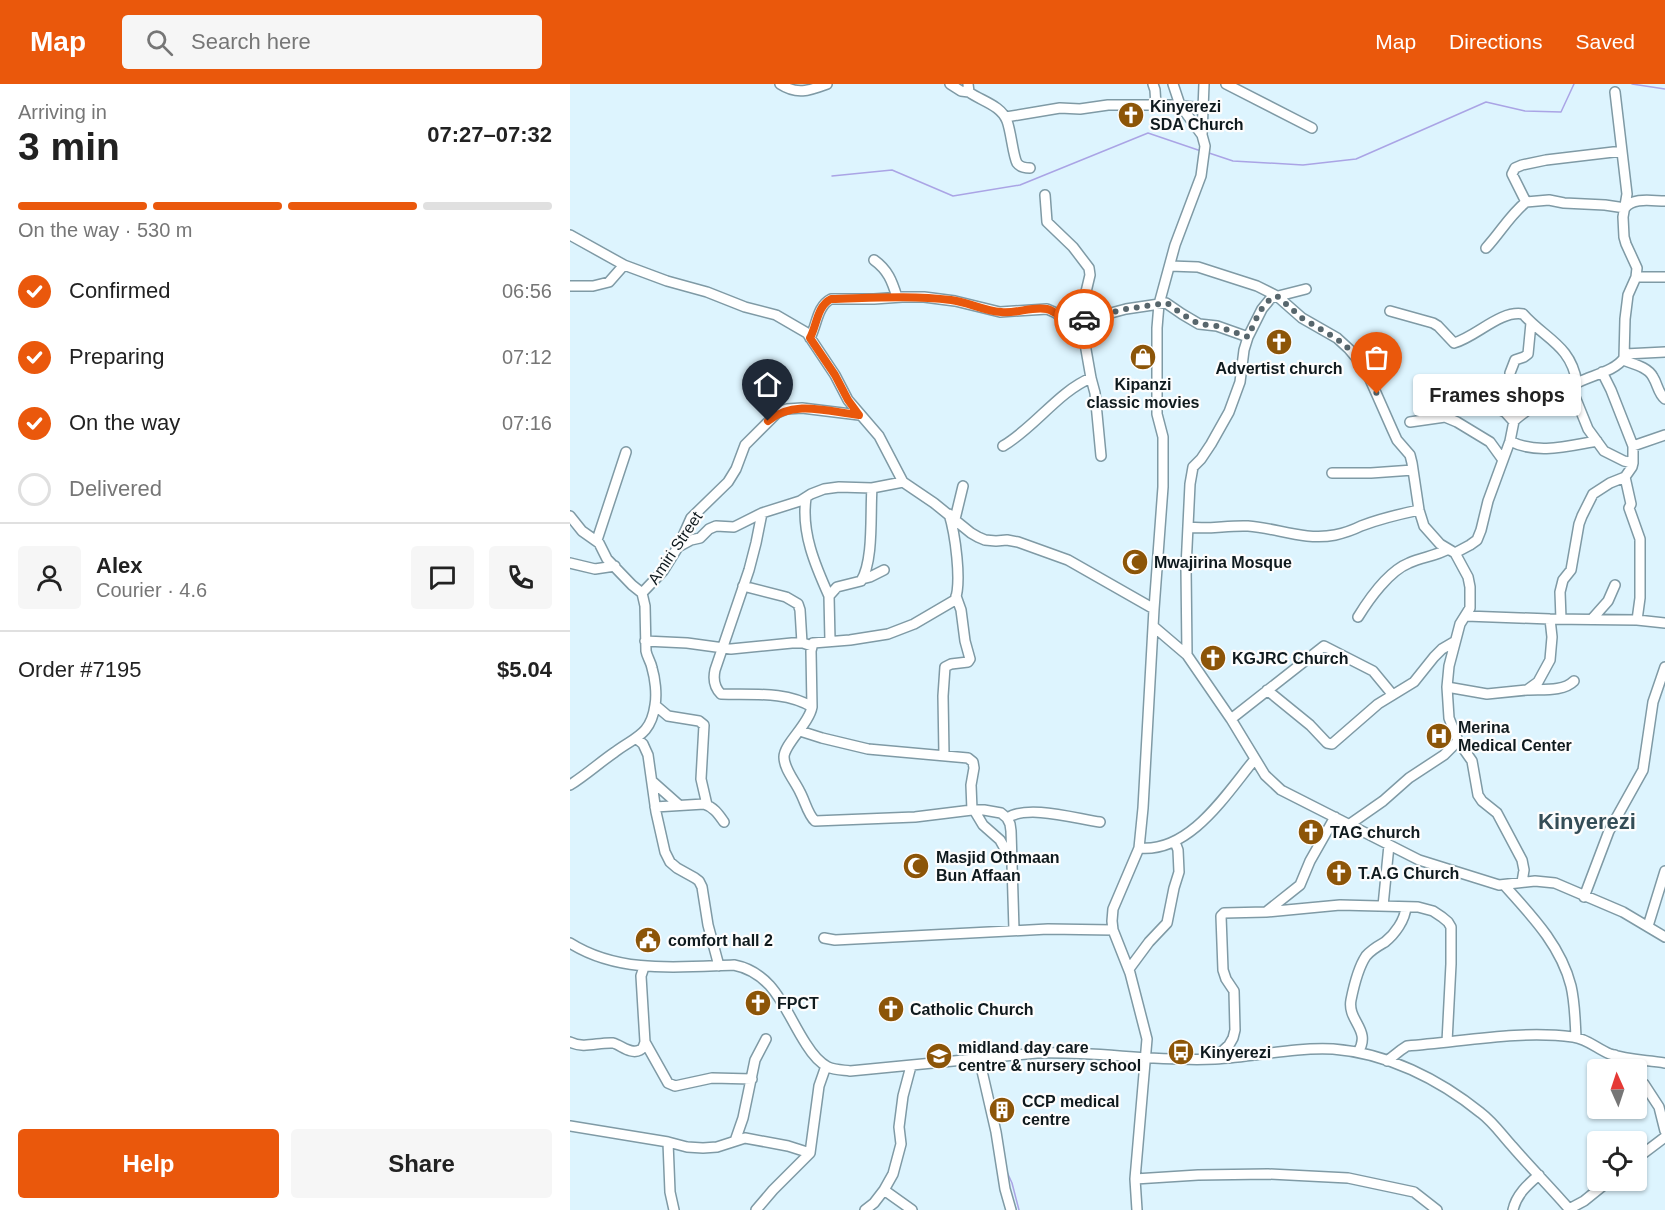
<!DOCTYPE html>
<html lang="en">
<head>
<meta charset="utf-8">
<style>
	body { margin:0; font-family:Helvetica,sans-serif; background:#f6f6f6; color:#222; height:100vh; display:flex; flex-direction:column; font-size:22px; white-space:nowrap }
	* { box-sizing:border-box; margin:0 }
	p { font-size:20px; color:#767676 }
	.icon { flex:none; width:33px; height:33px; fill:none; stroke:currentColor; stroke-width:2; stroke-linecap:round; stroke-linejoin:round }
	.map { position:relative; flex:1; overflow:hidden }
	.sheet { display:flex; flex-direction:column; background:#fff; width:570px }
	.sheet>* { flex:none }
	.needle { width:39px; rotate:357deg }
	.controls { position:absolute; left:1017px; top:975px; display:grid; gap:12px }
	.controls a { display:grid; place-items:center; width:60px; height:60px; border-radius:6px; background:#fff; box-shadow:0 2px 4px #0004; font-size:30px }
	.pin { position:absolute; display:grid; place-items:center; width:51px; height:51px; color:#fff; margin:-62px -26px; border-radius:50% 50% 50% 0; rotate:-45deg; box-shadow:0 0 6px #0007 }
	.pin .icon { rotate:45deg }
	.courier { position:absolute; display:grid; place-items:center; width:60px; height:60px; margin:-30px; border:4px solid #ea580c; border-radius:50%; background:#fff; color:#222; box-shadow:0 2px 8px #0007 }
	.bubble { position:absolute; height:42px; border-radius:6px; background:#fff; box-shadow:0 2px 4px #0004; font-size:20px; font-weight:600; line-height:42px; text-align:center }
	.summary em { font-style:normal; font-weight:600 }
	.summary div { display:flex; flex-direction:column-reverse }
	.summary { display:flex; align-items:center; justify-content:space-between; height:102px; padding:0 18px }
	h1 { font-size:39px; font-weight:600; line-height:45px }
	.bar { display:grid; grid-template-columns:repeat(4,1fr); gap:9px 6px; align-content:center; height:72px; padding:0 18px }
	.bar i { height:8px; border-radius:4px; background:#e0e0e0 }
	.bar .selected { background:#ea580c }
	.bar p { grid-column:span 4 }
	.line { display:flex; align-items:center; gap:15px; padding:0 18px; border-top:2px solid #e0e0e0 }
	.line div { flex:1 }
	.round { display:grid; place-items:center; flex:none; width:63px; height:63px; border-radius:6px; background:#f6f6f6 }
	ol { padding:0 18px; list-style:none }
	li { display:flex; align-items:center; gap:18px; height:66px }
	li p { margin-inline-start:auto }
	li .icon { padding:6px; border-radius:50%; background:#ea580c; color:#fff; stroke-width:4 }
	li:last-child { color:#767676 }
	li i { width:33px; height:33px; border:3px solid #e0e0e0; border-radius:50% }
	.action { display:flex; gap:12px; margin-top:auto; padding:12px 18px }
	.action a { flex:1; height:69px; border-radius:6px; background:#ea580c; color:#fff; font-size:24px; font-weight:600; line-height:69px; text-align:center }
	.action a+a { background:#f6f6f6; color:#222 }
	header { display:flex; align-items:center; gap:36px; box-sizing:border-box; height:84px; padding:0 30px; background:#ea580c; color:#fff }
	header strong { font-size:28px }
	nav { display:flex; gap:33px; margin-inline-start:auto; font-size:21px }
	.search { width:420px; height:54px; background:#f6f6f6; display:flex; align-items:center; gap:15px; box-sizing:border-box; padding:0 21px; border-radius:6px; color:#767676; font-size:22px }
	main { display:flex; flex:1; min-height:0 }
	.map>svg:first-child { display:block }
</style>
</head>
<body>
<header>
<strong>Map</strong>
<div class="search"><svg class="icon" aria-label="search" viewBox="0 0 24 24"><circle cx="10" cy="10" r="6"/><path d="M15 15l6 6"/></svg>Search here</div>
<nav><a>Map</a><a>Directions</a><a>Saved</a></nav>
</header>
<main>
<section class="sheet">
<div class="summary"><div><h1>3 min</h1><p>Arriving in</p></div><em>07:27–07:32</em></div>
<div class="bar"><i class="selected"></i><i class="selected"></i><i class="selected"></i><i></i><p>On the way · 530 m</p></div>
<ol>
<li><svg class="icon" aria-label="check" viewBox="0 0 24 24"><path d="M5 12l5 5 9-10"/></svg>Confirmed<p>06:56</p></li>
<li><svg class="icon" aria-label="check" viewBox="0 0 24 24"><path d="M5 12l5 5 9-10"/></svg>Preparing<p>07:12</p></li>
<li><svg class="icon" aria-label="check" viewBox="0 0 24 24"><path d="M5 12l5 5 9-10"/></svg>On the way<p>07:16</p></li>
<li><i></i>Delivered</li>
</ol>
<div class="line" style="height:108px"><a class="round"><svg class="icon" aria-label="person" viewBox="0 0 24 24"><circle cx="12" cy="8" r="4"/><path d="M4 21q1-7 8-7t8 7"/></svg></a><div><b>Alex</b><p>Courier · 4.6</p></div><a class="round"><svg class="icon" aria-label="chat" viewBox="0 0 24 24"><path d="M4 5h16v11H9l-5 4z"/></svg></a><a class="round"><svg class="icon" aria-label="phone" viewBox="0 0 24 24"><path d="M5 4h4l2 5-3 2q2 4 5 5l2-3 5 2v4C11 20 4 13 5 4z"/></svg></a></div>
<div class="line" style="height:78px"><div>Order #7195</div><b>$5.04</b></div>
<div class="action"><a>Help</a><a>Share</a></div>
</section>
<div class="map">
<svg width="1095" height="1126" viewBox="0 0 1095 1126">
	<rect width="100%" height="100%" fill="#ddf4fe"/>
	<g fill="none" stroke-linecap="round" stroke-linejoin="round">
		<path stroke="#aaa4e5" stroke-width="1.5" d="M1062,0L1095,5
			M639,69L663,77L733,81L786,75L916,18L955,27L991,28L1004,0
			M262,92L322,86L383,112L450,101L578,49L631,67
			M437,1088L442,1099L449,1126"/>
		<defs>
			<path id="minor" d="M210,0C227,11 238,7 257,0
				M380,0L391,7L399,8
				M398,0L399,8C411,17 431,21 437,37C441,47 443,72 447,79C450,83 455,84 460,84
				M583,0L585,6L586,22
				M603,0L610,21L632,51
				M656,0L742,44
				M436,33L490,24L510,25L538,21H610C618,24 627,20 633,28
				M475,111L477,138L503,163L519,184L520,191L515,212L518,233
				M956,118L942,90L945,84L952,81L976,76L1052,67
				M0,151L54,181L97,197L137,208L175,223L206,231L237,249L265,291L278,316L309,352L333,398L364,419L401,449L408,453L415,456L426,457L437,456L448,458L498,476L584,525
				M916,164C930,149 940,131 956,118L979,116L994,119L1035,121L1055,124C1063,113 1082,117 1095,117
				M304,176C318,186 322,197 327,213
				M600,182L628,183L687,202L707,212L732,234L767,254L779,265L790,278L799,293L822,345L827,356L840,371L842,379L849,426L854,442L870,460L885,469L898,493L900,503V524L890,540L879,582L877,603L879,634L888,657L902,677L908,711L912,717L927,729L952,776L954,786L952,798
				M1066,193H1095
				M0,202H23L39,198L54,181
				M820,227L863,239L868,242L884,259C906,253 930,226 953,230C975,255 1001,261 1007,299
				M511,237L521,294L525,309L531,372
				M240,254C247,241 247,222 261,215H304L332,213H354L385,217L430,228L477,225L486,229L494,236L502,237H511L556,225L596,219L612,230L629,240L647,242L678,253
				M1055,270L1095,268
				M1053,276C1063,280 1078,283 1083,293C1088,301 1088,309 1095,315
				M1001,303L1018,345L1034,367L1054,377L1063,379
				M921,322L935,328L944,338
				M944,337L940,289L945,276L954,273L958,270L961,239
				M840,338L875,333L887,338L920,358L933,376
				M940,357C967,371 998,362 1027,357
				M433,362C464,344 489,307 521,294
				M1063,362L1095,351
				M762,389H801L843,386
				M1055,393L1061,420L1059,424L1070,455V514L1067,536
				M236,414C231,448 245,481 259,512
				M192,429L186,459L179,486L145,586C143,595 144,603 151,610C182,611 216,607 242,623
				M379,430C385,449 392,498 385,516L344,540L318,550L280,556L243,559L241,567L242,623C239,640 214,660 214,673C214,685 225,697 230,708C235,717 238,731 245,737L345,733L402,726H414L431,729L437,734L440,740L441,747L444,846
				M0,432L12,447L29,459L37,475L62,501L72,509
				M385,435L393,402
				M618,443C638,446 657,441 678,442C707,444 735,457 765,451C774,449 783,446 791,442C809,435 830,430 849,426
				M27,456L56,368
				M108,463L121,456L130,454L139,445L146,442L164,443L192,429L230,417L241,410L254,405L269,403L302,404L333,398
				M885,469L900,461L907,456L911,446L918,417L940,357L944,337C961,321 988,309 1009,298C1023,291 1045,287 1054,274L1055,235L1058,211L1066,193L1067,184L1056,160L1054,153L1053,133L1057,110L1045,8
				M0,479L25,485L45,482
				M292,495L300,493L314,486
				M173,502L216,513L228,520L230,526L232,559
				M896,532L980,535L1067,536L1095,539
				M788,533C799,515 819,487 839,479C852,473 866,472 878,465
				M991,535L990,508L993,496L1001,486L1009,440L1012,432L1023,410L1040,399L1055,393L1062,383L1063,379V362L1041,306L1032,288
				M1022,535L1038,517L1045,501
				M583,542L617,571L661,635L695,691L711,706L849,776L929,801L965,797L985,799L1053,828L1095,853
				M75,557L117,559L161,565L222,559H233L242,562
				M260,557L259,512L267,503L291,497C304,477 300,428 302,404
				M617,571L616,484L620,400L623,383L631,375L641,360L659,328L670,298L674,266L678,253L692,225L701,214L736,205
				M877,603L917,610L957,606L968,598L980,576L982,553L980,535
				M697,606L740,641L757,659L762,660L808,620L844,598L864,573L872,565L884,558
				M957,606C972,605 993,608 1004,597
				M85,621L98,632L129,637L134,641L131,695L137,721
				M661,635L754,562L803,587L822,610
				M230,647L252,654L298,665L398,674L403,678L404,684L401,701L402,726
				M67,655L73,660L78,671L86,728L95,768L100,778L107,784L125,794L129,797L132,803L138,841L149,882
				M374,671L373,612L375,583L381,580L398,578L400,575L395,557L391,526L386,512
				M82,697L109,721
				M0,701C16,691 29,679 45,668C65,653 81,651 85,621C87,610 85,594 82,584C81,578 77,573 76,567L75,522L72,509L93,487L108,463L121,434L158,398L166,385L175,361L207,329L217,325L232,324L289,331
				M85,723L134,720C144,723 149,731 154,738
				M404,726L413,741L430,756L440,774
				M437,734C458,720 507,735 530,738
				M780,740L813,717L839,694L874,671L888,657
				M569,764C620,769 656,710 685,675
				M935,802C962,832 991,862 1001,902C1005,919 1005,936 1006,953
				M1014,813L1039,747L1073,686L1083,618L1095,583
				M813,822L819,761
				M696,828L730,801L740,777L765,733
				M1078,842L1095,787
				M254,854L265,856L478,845L543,846
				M0,859C49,890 109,883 164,881C205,889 215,928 236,960C241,968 248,978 258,983C265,986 273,986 280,987L467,969C526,967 585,978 645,975C684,973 723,963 763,965C817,969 869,995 911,1029C923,1038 932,1051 942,1062C961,1084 981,1104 1000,1126
				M74,883L71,892L75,958L98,999L105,1002L142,994L182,995
				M559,885L579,858L597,839L604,804L609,788L608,766L605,758
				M0,958C14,965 28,958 43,959C51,961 61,971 70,966C73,965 74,961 75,958
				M788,968C802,946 777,937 781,916C784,901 788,884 796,872C802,865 808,862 815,858C825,850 835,836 836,823
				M1045,971L1057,986
				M417,974L412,987L426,1048L435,1105L441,1126
				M644,975L659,961L663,954L665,946L664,907L656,895L653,886L651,832L654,829L696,828L770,821L848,823L863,827L872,833L878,838L881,843V880L877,958
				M817,977L831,966L837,962C892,958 948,946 1003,953C1018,955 1027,965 1040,970C1057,976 1077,976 1095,979
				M1066,995L1074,1000L1089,1023L1095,1047
				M0,1042L98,1058L117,1063L133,1064L147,1063L175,1054L218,1062L240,1069
				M165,1057L173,1034L185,976L196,955
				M98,1058L100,1108L104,1126
				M1066,1075L1095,1053
				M565,1095L628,1091L698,1090L778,1094L844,1108L867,1126
				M314,1106L342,1126
				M999,1125L1014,1117L1040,1096
				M186,1126L203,1106L240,1069L249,1002L256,982
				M295,1126L304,1119L314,1106L323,1090L331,1060L329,1043L333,1012L341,982
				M567,1126L565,1095L577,955L560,889L543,846L542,837L543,825L569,764L573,724L584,525L593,403V353L587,330V244L589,220L605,161L631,92L635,62L632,51L634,0
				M943,1126C946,1111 958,1100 969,1091"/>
		</defs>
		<use href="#minor" stroke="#7f9aa5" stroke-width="12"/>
		<use href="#minor" stroke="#fff" stroke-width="9"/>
	</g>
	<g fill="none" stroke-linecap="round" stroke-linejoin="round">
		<path stroke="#57666c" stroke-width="6" stroke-dasharray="0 10.8" d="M514,235L556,225L597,219L612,230L629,240L647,242L678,253C685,239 691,217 707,212L732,234L767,255L779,265L790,279L807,310"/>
		<path stroke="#ea580c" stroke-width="8" d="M198,337C224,315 259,328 289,331L278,316L265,291L240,254C247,241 247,222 261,215C301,214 341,211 381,216C398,218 414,227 431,228C446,230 462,222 477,225C485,227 490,233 497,237L514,235"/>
	</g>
	<defs>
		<symbol id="church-disc" viewBox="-11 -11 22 22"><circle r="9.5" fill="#8c5508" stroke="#fdfdfd"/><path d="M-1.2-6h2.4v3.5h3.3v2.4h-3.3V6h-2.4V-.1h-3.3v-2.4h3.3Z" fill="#fff"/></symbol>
		<symbol id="shop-disc" viewBox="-11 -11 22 22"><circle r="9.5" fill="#8c5508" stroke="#fdfdfd"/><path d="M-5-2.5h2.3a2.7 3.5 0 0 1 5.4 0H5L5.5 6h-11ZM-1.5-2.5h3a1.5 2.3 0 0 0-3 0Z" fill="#fff"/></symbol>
		<symbol id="mosque-disc" viewBox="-11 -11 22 22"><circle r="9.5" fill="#8c5508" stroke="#fdfdfd"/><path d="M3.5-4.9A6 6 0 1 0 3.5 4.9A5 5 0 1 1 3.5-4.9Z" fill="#fff"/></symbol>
		<symbol id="hospital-disc" viewBox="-11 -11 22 22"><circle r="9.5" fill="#8c5508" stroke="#fdfdfd"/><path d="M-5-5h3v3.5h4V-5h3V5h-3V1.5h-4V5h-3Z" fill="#fff"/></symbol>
		<symbol id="civic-disc" viewBox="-11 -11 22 22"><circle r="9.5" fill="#8c5508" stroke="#fdfdfd"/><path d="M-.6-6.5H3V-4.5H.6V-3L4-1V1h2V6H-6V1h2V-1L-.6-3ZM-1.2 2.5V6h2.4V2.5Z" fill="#fff"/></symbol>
		<symbol id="bus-disc" viewBox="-11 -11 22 22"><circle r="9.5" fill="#8c5508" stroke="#fdfdfd"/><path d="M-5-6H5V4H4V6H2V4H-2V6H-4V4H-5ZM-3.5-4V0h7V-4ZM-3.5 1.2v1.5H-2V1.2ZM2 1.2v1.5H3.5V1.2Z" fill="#fff"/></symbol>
		<symbol id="school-disc" viewBox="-11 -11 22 22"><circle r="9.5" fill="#8c5508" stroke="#fdfdfd"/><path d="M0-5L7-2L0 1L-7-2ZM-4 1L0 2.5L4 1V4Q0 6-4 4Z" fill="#fff"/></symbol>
		<symbol id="building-disc" viewBox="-11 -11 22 22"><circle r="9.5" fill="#8c5508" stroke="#fdfdfd"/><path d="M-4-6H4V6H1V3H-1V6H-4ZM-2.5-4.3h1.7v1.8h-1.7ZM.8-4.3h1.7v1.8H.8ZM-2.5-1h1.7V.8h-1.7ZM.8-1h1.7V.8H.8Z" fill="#fff"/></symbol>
	</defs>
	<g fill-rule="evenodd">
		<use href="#church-disc" x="546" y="16" width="30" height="30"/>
		<use href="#church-disc" x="694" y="243" width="30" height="30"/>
		<use href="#shop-disc" x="558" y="258" width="30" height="30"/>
		<use href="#mosque-disc" x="550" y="463" width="30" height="30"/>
		<use href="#church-disc" x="628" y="559" width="30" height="30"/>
		<use href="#hospital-disc" x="854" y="637" width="30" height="30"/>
		<use href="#church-disc" x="726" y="733" width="30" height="30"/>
		<use href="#mosque-disc" x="331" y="767" width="30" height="30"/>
		<use href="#church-disc" x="754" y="774" width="30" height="30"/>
		<use href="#civic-disc" x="63" y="841" width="30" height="30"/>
		<use href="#church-disc" x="173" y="904" width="30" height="30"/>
		<use href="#church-disc" x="306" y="910" width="30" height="30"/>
		<use href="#bus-disc" x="596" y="953" width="30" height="30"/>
		<use href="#school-disc" x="354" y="957" width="30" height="30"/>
		<use href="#building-disc" x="417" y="1011" width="30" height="30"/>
	</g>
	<g text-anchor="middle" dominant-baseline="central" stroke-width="4.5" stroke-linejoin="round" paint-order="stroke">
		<g font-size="16" font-weight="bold" fill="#0f1a1e" stroke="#fdfdfd" text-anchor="start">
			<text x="580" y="22">Kinyerezi<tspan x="580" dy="18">SDA Church</tspan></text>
			<text x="709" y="284" text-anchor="middle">Advertist church</text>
			<text x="573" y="300" text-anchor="middle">Kipanzi<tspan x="573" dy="18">classic movies</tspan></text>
			<text x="584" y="478">Mwajirina Mosque</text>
			<text x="662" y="574">KGJRC Church</text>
			<text x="888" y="643">Merina<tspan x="888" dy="18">Medical Center</tspan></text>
			<text x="760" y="748">TAG church</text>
			<text x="366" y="773">Masjid Othmaan<tspan x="366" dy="18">Bun Affaan</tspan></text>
			<text x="788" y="789">T.A.G Church</text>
			<text x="98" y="856">comfort hall 2</text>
			<text x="207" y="919">FPCT</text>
			<text x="340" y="925">Catholic Church</text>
			<text x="388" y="963">midland day care<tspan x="388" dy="18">centre &amp; nursery school</tspan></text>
			<text x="630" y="968">Kinyerezi</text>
			<text x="452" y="1017">CCP medical<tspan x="452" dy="18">centre</tspan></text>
		</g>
		<g font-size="16" fill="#0f1a1e" stroke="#fdfdfd">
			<text transform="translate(105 464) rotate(-56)">Amiri Street</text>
		</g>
		<g font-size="22" font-weight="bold" fill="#344d57" stroke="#fdfdfd">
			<text x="1017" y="737">Kinyerezi</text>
		</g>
	</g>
</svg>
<div class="controls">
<a><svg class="needle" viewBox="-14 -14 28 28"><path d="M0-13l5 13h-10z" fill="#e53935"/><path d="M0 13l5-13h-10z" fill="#767676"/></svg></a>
<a><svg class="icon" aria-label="locate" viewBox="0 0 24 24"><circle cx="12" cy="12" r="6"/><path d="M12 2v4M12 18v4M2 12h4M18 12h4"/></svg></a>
</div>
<div class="pin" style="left:807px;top:310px;background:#ea580c"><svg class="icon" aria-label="bag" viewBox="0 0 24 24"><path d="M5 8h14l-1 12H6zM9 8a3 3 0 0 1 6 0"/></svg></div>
<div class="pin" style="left:198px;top:337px;background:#1f2937"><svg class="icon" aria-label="home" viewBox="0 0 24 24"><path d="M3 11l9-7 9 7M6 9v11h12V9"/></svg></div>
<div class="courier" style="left:514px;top:235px"><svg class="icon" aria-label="car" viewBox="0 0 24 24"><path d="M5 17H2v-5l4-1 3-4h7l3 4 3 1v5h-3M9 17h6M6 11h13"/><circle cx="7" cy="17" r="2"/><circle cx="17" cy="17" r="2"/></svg></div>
<div class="bubble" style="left:843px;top:290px;width:168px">Frames shops</div>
</div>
</main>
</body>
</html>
